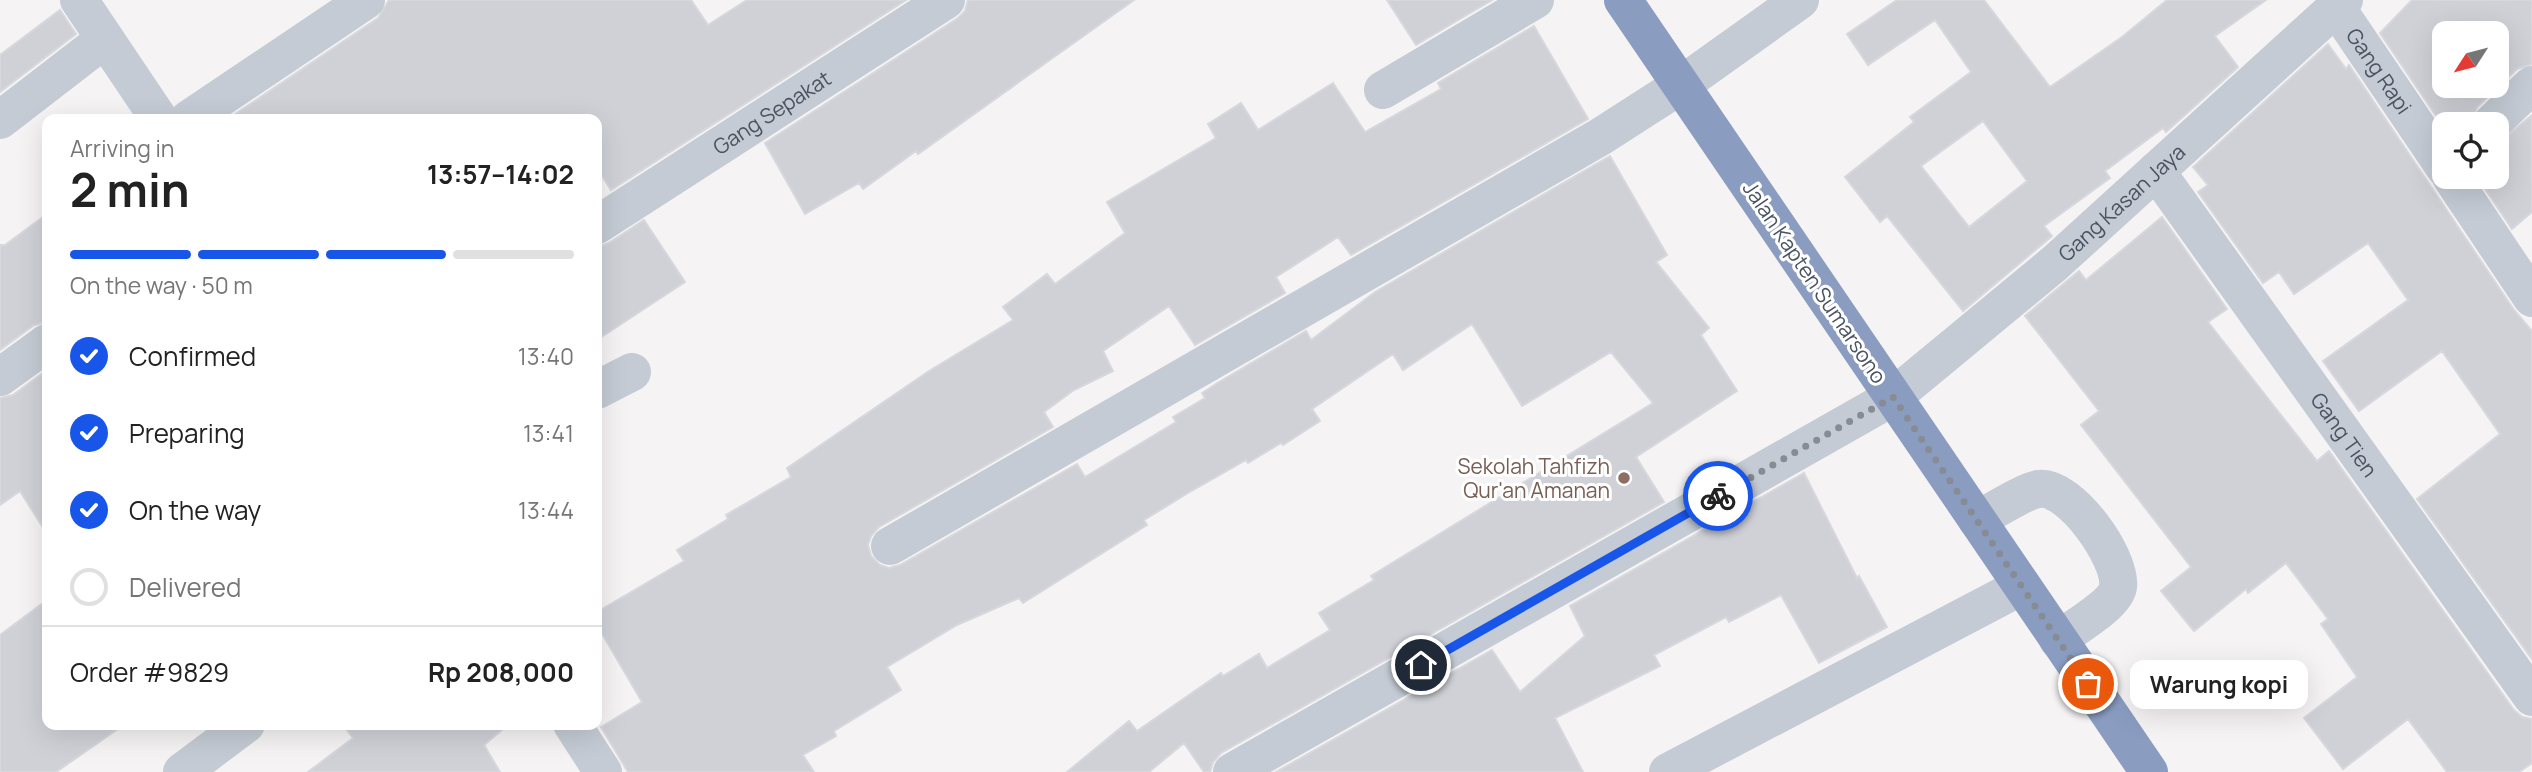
<!DOCTYPE html>
<html lang="en">
<head>
<meta charset="utf-8">
<style>
	body { margin:0; font-family:Manrope,sans-serif; background:#f6f6f6; color:#222; height:100vh; display:flex; flex-direction:column; font-size:26px; white-space:nowrap }
	* { box-sizing:border-box; margin:0 }
	p { font-size:23px; color:#767676 }
	.icon { flex:none; width:38px; height:38px; fill:none; stroke:currentColor; stroke-width:2; stroke-linecap:round; stroke-linejoin:round }
	.map { position:relative; flex:1; overflow:hidden }
	.drawer { position:absolute; left:42px; top:114px; width:560px; height:616px; display:flex; flex-direction:column; background:#fff; border-radius:14px; box-shadow:0 7px 28px #0002 }
	.drawer>* { flex:none }
	.needle { width:46px; rotate:234deg }
	.controls { position:absolute; left:2432px; top:21px; display:grid; gap:14px }
	.controls a { display:grid; place-items:center; width:77px; height:77px; border-radius:14px; background:#fff; box-shadow:0 7px 28px #0002; font-size:35px }
	.pin { position:absolute; display:grid; place-items:center; width:60px; height:60px; color:#fff; margin:-30px; border:4px solid #fff; border-radius:50%; box-shadow:0 2px 7px #0007 }
	.courier { position:absolute; display:grid; place-items:center; width:70px; height:70px; margin:-35px; border:5px solid #1856ea; border-radius:50%; background:#fff; color:#222; box-shadow:0 2px 9px #0007 }
	.bubble { position:absolute; height:49px; border-radius:14px; background:#fff; box-shadow:0 7px 28px #0002; font-size:23px; font-weight:700; line-height:49px; text-align:center }
	.headline em { font-style:normal; font-weight:700 }
	.headline div { display:flex; flex-direction:column-reverse }
	.headline { display:flex; align-items:center; justify-content:space-between; height:119px; padding:0 28px }
	h1 { font-size:46px; font-weight:700; line-height:52px }
	.bar { display:grid; grid-template-columns:repeat(4,1fr); gap:10px 7px; align-content:center; height:84px; padding:0 28px }
	.bar i { height:9px; border-radius:5px; background:#e0e0e0 }
	.bar .current { background:#1856ea }
	.bar p { grid-column:span 4 }
	.line { display:flex; align-items:center; gap:18px; padding:0 28px; border-top:2px solid #e0e0e0 }
	.line div { flex:1 }
	ol { padding:0 28px; list-style:none }
	li { display:flex; align-items:center; gap:21px; height:77px }
	li p { margin-inline-start:auto }
	li .icon { padding:7px; border-radius:50%; background:#1856ea; color:#fff; stroke-width:4 }
	li:last-child { color:#767676 }
	li i { width:38px; height:38px; border:4px solid #e0e0e0; border-radius:50% }
	.map>svg:first-child { display:block }
</style>
</head>
<body>
<div class="map">
<svg width="2532" height="772" viewBox="0 0 2532 772">
	<rect width="100%" height="100%" fill="#f5f3f3"/>
	<path fill="#cfd1d7" stroke="#d7d8de" stroke-width="2" fill-rule="evenodd" d="M389,0H691L708,25L747,0H906L611,190L597,168V119H228L378,18Z
		M968,0H1134L918,154L916,151L863,189L859,183L805,214L765,143L958,18L965,11Z
		M1387,0H1492L1416,45Z
		M1897,0H1984L2050,87L2122,37L2167,0H2266L2215,36L2238,67L2166,132L2163,128L2105,171L2110,178L2044,226L2052,236L1963,311L1887,216L1880,222L1845,177L1914,122L1910,117L1971,72L1935,20L1868,65L1847,34ZM1983,121L2027,181L1969,227L1921,166Z
		M2412,0H2532V64L2517,69L2477,107L2471,124H2445V129L2380,33ZM2445,33H2497V86H2445Z
		M60,10L76,34L0,92V55Z
		M1534,26L1588,119L1351,255L1338,237L1276,277L1285,293L1195,345L1169,306L1103,351L1113,371L1074,390L1044,412L1053,427L879,527L871,536L868,545L871,556L880,565L889,568L900,565L1077,464L1085,477L1176,422L1173,417L1205,398L1202,393L1219,382L1306,331L1311,340L1375,292L1610,156L1667,255L1656,262L1709,328L1701,335L1737,391L1636,457L1664,502L1221,753L1213,762L1210,772H1204L1184,743L1149,772H1067L1129,721L1137,731L1221,673L1223,676L1259,654L1267,668L1330,630L1319,613L1374,580L1371,576L1653,403L1611,352L1522,406L1472,324L1403,370L1393,354L1312,409L1320,421L1283,445L1281,443L1248,463L1246,460L1188,493L1144,520L1147,525L1023,603L1019,598L957,625L887,667L901,690L834,731L836,736L803,755L814,772H628L601,727L642,702L597,625V612L684,561L677,550L728,519L726,515L791,477L787,468L929,371L1013,320L1003,307L1047,274L1055,284L1125,233L1107,202L1216,138L1208,124L1241,103L1258,130L1333,83L1365,132L1441,89L1438,83Z
		M2328,44L2346,69L2349,65L2514,310L2532,331V659L2417,499L2500,434L2442,351L2359,411L2323,361L2408,300L2368,243L2294,294L2279,272L2263,283L2198,192L2208,185L2193,167Z
		M2532,115V212L2512,229L2477,177H2497V144Z
		M47,214V322L34,325L0,350V245H5Z
		M2162,217L2227,309L2208,322L2317,461L2329,451L2514,710L2522,717L2532,719V763L2519,772H2447L2408,719L2343,769L2304,718L2357,677L2321,624L2328,619L2286,563L2248,593L2246,589L2194,631L2161,591L2191,567L2081,425L2099,411L2025,316L2079,271L2086,280Z
		M644,220L685,282L597,340V247L609,243Z
		M47,370V534L20,491L0,505V398L13,395Z
		M1804,473L1857,578L1859,576L1887,627L1819,663L1781,595L1729,622L1726,617L1654,655L1660,666L1555,718L1583,772H1276L1492,650L1520,692L1585,636L1570,606Z
		M47,600V724H125L56,772H0V635Z
		M342,724H509L484,745L500,772H308L353,738Z"/>
	<g fill="none" stroke-linecap="round" stroke-linejoin="round">
		<g stroke="#c4cbd4" stroke-width="38">
			<path d="M79,0L159,119"/>
			<path id="s1" d="M2336,7L2445,168"/>
			<path d="M1383,90L1535,0"/>
			<path d="M189,119L366,0"/>
			<path d="M0,120L105,39"/>
			<path d="M2492,123L2532,85"/>
			<path id="s2" d="M2156,171L2532,697"/>
			<path d="M2451,177L2532,298"/>
			<path id="s3" d="M597,225L946,0"/>
			<path d="M0,377L47,343"/>
			<path d="M597,390L632,372"/>
			<path d="M1977,520C1990,513 2027,490 2039,489C2070,485 2122,558 2118,587C2115,605 2073,628 2058,640"/>
			<path d="M890,546L1600,137L1681,85L1800,0"/>
			<path d="M572,724L603,772"/>
			<path d="M182,772L246,724"/>
			<path id="s4" d="M1232,772L1893,397L2055,263L2344,0"/>
			<path d="M1668,772L2022,586"/>
		</g>
		<path stroke="#8a9dc1" stroke-width="38" d="M1623,0L2149,772"/>
	</g>
	<g fill="none" stroke-linecap="round" stroke-linejoin="round">
		<path stroke="#868b94" stroke-width="7" stroke-dasharray="0 12.6" d="M1718,496L1893,397L2088,684"/>
		<path stroke="#1856ea" stroke-width="9" d="M1421,665L1718,496"/>
	</g>
	<circle fill="#8d6e63" stroke="#fff" stroke-width="2.5" cx="1624" cy="478" r="7"/>
	<g text-anchor="middle" dominant-baseline="central" stroke-width="6" stroke-linejoin="round" paint-order="stroke">
		<g font-size="21" fill="#4a5361" stroke="#fff">
			<text stroke="none"><textPath href="#s1" startOffset="77">Gang Rapi</textPath></text>
			<text stroke="none"><textPath href="#s3" startOffset="208">Gang Sepakat</textPath></text>
			<text stroke="none"><textPath href="#s4" startOffset="1060">Gang Kasan Jaya</textPath></text>
			<text transform="translate(1815 282) rotate(56)">Jalan Kapten Sumarsono</text>
			<text stroke="none"><textPath href="#s2" startOffset="324">Gang Tien</textPath></text>
		</g>
		<g font-size="21" fill="#785e54" stroke="#fff" text-anchor="end">
			<text x="1610" y="466">Sekolah Tahfizh<tspan x="1610" dy="24">Qur'an Amanan</tspan></text>
		</g>
	</g>
</svg>
<div class="controls">
<a><svg class="needle" viewBox="-14 -14 28 28"><path d="M0-13l5 13h-10z" fill="#e53935"/><path d="M0 13l5-13h-10z" fill="#767676"/></svg></a>
<a><svg class="icon" aria-label="locate" viewBox="0 0 24 24"><circle cx="12" cy="12" r="6"/><path d="M12 2v4M12 18v4M2 12h4M18 12h4"/></svg></a>
</div>
<div class="pin" style="left:2088px;top:684px;background:#ea580c"><svg class="icon" aria-label="bag" viewBox="0 0 24 24"><path d="M5 8h14l-1 12H6zM9 8a3 3 0 0 1 6 0"/></svg></div>
<div class="pin" style="left:1421px;top:665px;background:#1f2937"><svg class="icon" aria-label="home" viewBox="0 0 24 24"><path d="M3 11l9-7 9 7M6 9v11h12V9"/></svg></div>
<div class="courier" style="left:1718px;top:496px"><svg class="icon" aria-label="bike" viewBox="0 0 24 24"><circle cx="6" cy="16" r="4"/><circle cx="18" cy="16" r="4"/><path d="M6 16l4-8h5l3 8M10 8l3 8H6M13 5h3"/></svg></div>
<div class="bubble" style="left:2130px;top:660px;width:178px">Warung kopi</div>
<section class="drawer">
<div class="headline"><div><h1>2 min</h1><p>Arriving in</p></div><em>13:57–14:02</em></div>
<div class="bar"><i class="current"></i><i class="current"></i><i class="current"></i><i></i><p>On the way · 50 m</p></div>
<ol>
<li><svg class="icon" aria-label="check" viewBox="0 0 24 24"><path d="M5 12l5 5 9-10"/></svg>Confirmed<p>13:40</p></li>
<li><svg class="icon" aria-label="check" viewBox="0 0 24 24"><path d="M5 12l5 5 9-10"/></svg>Preparing<p>13:41</p></li>
<li><svg class="icon" aria-label="check" viewBox="0 0 24 24"><path d="M5 12l5 5 9-10"/></svg>On the way<p>13:44</p></li>
<li><i></i>Delivered</li>
</ol>
<div class="line" style="height:91px"><div>Order #9829</div><b>Rp 208,000</b></div>
</section>
</div>
</body>
</html>
